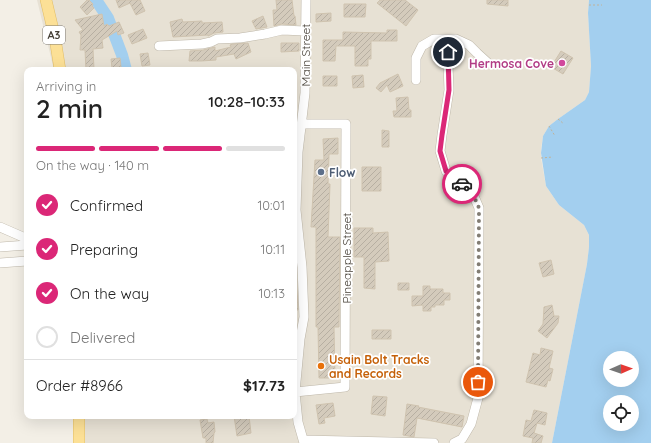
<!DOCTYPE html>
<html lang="en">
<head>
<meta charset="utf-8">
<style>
	body { margin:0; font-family:Quicksand,sans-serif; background:#f6f6f6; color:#222; height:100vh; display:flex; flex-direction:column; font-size:15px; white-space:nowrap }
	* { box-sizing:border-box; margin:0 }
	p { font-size:13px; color:#767676 }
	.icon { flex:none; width:22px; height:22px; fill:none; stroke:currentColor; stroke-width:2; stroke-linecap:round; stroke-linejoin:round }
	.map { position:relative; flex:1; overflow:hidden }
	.sheet { position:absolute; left:24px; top:67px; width:273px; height:352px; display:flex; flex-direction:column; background:#fff; border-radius:8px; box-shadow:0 4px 16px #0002 }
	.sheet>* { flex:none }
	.needle { width:26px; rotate:88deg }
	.buttons { position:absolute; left:603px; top:351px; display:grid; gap:8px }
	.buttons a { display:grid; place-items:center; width:36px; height:36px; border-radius:50%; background:#fff; box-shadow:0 4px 16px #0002; font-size:20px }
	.pin { position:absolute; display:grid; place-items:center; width:34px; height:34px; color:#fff; margin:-17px; border:2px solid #fff; border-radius:50%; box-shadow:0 1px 4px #0007 }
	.courier { position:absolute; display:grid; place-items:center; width:40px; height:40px; margin:-20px; border:3px solid #db2777; border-radius:50%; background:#fff; color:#222; box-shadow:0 1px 5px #0007 }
	.summary em { font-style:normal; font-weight:600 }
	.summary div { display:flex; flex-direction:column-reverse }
	.summary { display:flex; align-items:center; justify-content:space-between; height:68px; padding:0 12px }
	h1 { font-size:26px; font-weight:600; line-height:30px }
	.bar { display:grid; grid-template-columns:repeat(4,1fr); gap:6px 4px; align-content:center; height:48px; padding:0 12px }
	.bar i { height:5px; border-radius:3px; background:#e0e0e0 }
	.bar .selected { background:#db2777 }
	.bar p { grid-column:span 4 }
	.line { display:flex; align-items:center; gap:10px; padding:0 12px; border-top:1px solid #e0e0e0 }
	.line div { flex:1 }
	ol { padding:0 12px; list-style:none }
	li { display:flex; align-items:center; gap:12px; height:44px }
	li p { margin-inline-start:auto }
	li .icon { padding:4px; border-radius:50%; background:#db2777; color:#fff; stroke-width:4 }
	li:last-child { color:#767676 }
	li i { width:22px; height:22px; border:2px solid #e0e0e0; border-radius:50% }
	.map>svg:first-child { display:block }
</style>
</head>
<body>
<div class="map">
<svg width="651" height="443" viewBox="0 0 651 443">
	<defs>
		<pattern id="building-hatch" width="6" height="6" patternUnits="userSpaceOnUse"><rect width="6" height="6" fill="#d4cbbc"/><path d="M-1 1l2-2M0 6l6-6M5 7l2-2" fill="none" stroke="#b7afa2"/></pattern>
	</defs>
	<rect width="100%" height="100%" fill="#f3efe6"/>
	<path fill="#e7e1d4" d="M37,0H589L588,13L591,66L589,92L585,100L558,119L549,126L543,136L541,149V158L546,186L559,205L584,225L589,235V247L587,264L552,443H75L74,416H294V70H54Z"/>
	<path fill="#a3cfef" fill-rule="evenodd" d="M589,0H651V443H552L587,264L589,247V235L584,225L559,205L546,186L541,153L543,136L549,126L558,119L585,100L589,92L591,66L588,13ZM610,358H632V380H610ZM610,402H632V424H610Z"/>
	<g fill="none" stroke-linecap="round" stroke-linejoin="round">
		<path stroke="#a3cfef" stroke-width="12" d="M96,0L108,18L122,55L126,70"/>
	</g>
	<path fill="url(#building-hatch)" stroke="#cfc3af" d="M87,0H89L93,4L92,6L94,8L87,15L80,7Z
		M116,0H140L145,11L136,15L130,3L119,8Z
		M276,0H292L294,16H295L296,25L282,24L274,26L273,10H277Z
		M380,0H405L418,10L406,26L377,3Z
		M487,0H508V6L487,4Z
		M344,4H366L365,17H344Z
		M331,13V21L316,22V14Z
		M102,14L104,26L107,24L109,26L119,22L124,33L118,35L117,31L102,40L103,48L93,49L94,69L86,70L85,50H80L81,35L79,32L83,30L75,20Z
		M263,16L267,27L256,29L252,21Z
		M182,19L183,22L202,21V23L222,22L223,32L214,33L208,36V35L173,37L170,22Z
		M143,29L147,38L132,44L128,35Z
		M387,30H397V41H371V59H368V66H355V46H336L335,61H323V40H343V32L387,33Z
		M248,43L251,52L236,59L234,54L216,57V60L201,61H189L190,51L203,50L215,47V51L231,47L230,45L232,44Z
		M281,43H299V51L281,52Z
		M561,51L573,58L563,74L551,67Z
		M148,53L150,65L142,66L140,54Z
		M120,58L121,67L112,68L111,59Z
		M398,74L403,86L390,92L387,85L381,92L376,88L380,83Z
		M363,75L364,87L353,88L352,76Z
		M323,76H337V86H323Z
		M408,97L409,110H411V117H394L393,111H397L396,98Z
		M382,130L389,131V147H382Z
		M338,138V154H329L328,184H330L328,237H340L339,327H334L335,378H319L318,327H316V227H311L315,160H324L323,139Z
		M362,167H381V191H362Z
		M354,228H373V233L388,232L389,261L375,262V289L364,288V257H354Z
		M551,260L554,274L543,277L539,263Z
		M294,265H296V267L298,310H294Z
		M398,283H409V290H398Z
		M423,286H430V289H443V293H450V300H444V305H435V307H431V311H423V305L412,306V296H423Z
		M552,305L554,316H559L558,323L547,338L538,331L543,324L544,307Z
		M372,330H391V339H372Z
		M541,348L553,351L549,368L553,369L550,381L548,380L546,387L526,382L533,353L540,355Z
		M373,396L387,397L385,416L371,414Z
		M333,403L335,416L324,418L325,423L319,424L316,405Z
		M407,404L419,406L418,407L464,416L462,427L417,418L414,437L403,435Z
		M534,410L547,413L545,425L537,423L534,433L543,436L541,443H532L533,438L523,436L526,420L531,421Z
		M234,416H249L251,433L237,436Z
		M207,419L208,423L214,422L215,432L214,433L213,443H206V438H203L200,420Z"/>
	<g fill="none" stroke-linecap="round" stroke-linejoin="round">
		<defs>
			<path id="minor" d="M447,39L449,90L442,135L440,151L446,171L473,194L479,208L478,398L471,424L462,439L454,443
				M159,46L202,44L211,42L217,39L240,38L265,34L282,30L305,31
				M416,80V58L422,46L434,39H456L469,45L477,53L488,63
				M0,227L23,237H27
				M0,247L27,245
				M0,263L27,261
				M295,392L345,387L346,124H302
				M303,440L434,443
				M304,443L298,422L295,392L300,339L304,317L302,267L296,210L298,152L305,93L306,0"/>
			<path id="major" d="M46,0L55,38L60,70
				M79,416V443"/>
		</defs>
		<use href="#minor" stroke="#beb7a9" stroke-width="10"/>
		<use href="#major" stroke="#e2be65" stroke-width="12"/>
		<path stroke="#c0b39a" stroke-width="1" stroke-dasharray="2 2" stroke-linecap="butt" d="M589,5H602
			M558,119L564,124
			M549,126L555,136
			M541,158L553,157"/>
		<use href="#minor" stroke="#fff" stroke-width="9"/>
		<use href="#major" stroke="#fce096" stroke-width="11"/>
	</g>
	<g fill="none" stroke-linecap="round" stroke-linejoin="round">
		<path stroke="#827d74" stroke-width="4" stroke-dasharray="0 7.2" d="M462,184L473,194L479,208L478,382"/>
		<path stroke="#db2777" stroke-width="5" d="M448,52L449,90L442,135L440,151L446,171L462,184"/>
	</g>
	<circle fill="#d1479c" stroke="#fff" stroke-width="1.5" cx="562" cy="63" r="4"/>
	<circle fill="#5c6f8a" stroke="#fff" stroke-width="1.5" cx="321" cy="172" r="4"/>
	<circle fill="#e8710a" stroke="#fff" stroke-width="1.5" cx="321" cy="366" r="4"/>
	<g text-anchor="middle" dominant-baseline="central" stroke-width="3.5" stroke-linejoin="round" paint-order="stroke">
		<rect fill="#fff" stroke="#7d7972" stroke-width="1" x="43" y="26" width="22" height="18" rx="3"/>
		<g font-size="11" font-weight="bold" fill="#453f36">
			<text x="54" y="35">A3</text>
		</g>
		<g font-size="12" fill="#453f36" stroke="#fff">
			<text transform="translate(305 55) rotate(-90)">Main Street</text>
			<text transform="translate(346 258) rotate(-90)">Pineapple Street</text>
		</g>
		<g font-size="12" font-weight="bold" fill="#b23c85" stroke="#fff" text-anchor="end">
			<text x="554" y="63">Hermosa Cove</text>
		</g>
		<g font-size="12" font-weight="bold" fill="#4e5e75" stroke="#fff" text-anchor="start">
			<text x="329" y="172">Flow</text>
		</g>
		<g font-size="12" font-weight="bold" fill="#c56008" stroke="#fff" text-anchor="start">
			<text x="329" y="359">Usain Bolt Tracks<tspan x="329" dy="14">and Records</tspan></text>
		</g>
	</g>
</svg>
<div class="buttons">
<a><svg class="needle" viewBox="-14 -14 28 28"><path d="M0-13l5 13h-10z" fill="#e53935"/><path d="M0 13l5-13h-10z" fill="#767676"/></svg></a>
<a><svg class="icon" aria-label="locate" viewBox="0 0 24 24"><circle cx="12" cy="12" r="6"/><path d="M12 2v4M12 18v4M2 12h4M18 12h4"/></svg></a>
</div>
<div class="pin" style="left:478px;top:382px;background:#ea580c"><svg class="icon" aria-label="bag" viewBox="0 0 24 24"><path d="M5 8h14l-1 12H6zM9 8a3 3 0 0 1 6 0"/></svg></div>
<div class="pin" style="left:448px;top:52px;background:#1f2937"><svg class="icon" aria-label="home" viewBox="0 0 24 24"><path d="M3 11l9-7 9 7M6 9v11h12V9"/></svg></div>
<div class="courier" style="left:462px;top:184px"><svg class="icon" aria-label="car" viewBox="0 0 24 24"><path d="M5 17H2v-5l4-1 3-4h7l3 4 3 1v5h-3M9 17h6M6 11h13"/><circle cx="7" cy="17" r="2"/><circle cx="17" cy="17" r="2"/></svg></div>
<section class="sheet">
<div class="summary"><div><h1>2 min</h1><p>Arriving in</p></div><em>10:28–10:33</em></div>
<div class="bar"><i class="selected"></i><i class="selected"></i><i class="selected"></i><i></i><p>On the way · 140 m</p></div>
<ol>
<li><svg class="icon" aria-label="check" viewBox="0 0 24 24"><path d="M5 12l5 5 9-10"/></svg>Confirmed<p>10:01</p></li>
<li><svg class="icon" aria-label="check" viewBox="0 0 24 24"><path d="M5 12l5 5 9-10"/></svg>Preparing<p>10:11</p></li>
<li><svg class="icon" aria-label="check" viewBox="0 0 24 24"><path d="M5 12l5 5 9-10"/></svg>On the way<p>10:13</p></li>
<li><i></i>Delivered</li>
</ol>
<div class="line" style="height:52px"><div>Order #8966</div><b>$17.73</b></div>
</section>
</div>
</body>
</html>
